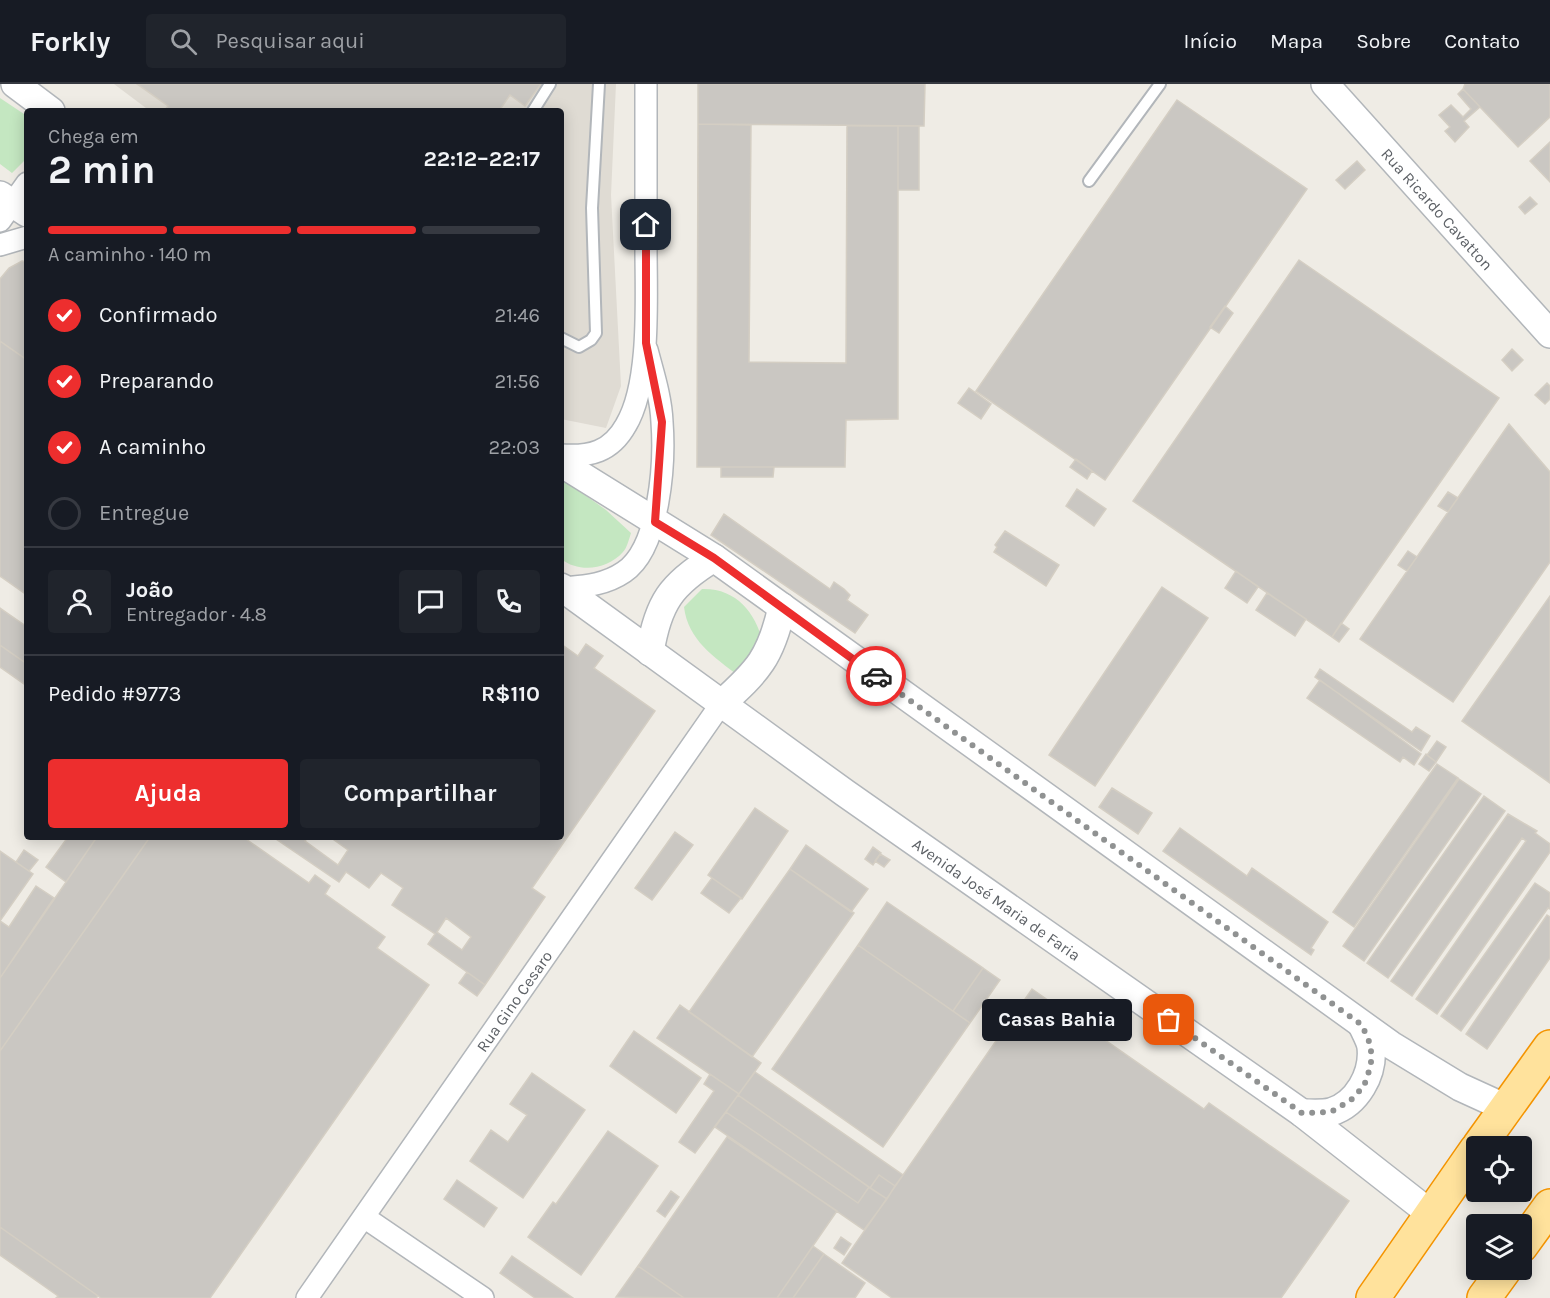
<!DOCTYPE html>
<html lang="pt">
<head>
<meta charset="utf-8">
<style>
	body { margin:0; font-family:Karla,sans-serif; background:#20242c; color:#f1f3f6; height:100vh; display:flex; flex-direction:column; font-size:22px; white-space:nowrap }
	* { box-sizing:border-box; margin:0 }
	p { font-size:20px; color:#9ea1a6 }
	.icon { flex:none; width:33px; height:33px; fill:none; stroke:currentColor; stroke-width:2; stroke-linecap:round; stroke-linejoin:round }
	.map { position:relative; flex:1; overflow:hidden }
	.sheet { position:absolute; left:24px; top:24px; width:540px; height:732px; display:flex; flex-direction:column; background:#171b24; border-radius:6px; box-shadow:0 3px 15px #0003 }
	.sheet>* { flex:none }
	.buttons { position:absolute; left:1466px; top:1052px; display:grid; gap:12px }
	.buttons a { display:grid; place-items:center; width:66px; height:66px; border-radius:6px; background:#171b24; box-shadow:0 3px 15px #0003; font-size:30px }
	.pin { position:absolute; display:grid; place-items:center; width:51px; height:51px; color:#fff; margin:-26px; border-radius:12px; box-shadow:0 3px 9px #0006 }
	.courier { position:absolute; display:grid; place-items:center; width:60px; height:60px; margin:-30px; border:4px solid #ed2e2e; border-radius:50%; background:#fff; color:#222; box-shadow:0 2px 8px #0007 }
	.bubble { position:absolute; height:42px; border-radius:6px; background:#171b24; box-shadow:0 3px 15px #0003; font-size:20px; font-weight:700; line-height:42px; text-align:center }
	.head em { font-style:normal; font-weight:700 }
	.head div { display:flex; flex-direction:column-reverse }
	.head { display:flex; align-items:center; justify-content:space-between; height:102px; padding:0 24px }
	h1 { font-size:39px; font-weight:700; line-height:45px }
	.bar { display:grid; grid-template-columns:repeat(4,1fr); gap:9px 6px; align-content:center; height:72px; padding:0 24px }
	.bar i { height:8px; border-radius:4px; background:#363941 }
	.bar .selected { background:#ed2e2e }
	.bar p { grid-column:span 4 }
	.line { display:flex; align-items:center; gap:15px; padding:0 24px; border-top:2px solid #363941 }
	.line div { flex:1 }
	.round { display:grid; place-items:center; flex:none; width:63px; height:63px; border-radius:6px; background:#20242c }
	ol { padding:0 24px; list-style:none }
	li { display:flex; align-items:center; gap:18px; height:66px }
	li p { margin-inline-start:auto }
	li .icon { padding:6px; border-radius:50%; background:#ed2e2e; color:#fff; stroke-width:4 }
	li:last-child { color:#9ea1a6 }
	li i { width:33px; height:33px; border:3px solid #363941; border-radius:50% }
	.button { display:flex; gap:12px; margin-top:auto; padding:12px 24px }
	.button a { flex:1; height:69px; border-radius:6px; background:#ed2e2e; color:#fff; font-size:24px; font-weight:700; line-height:69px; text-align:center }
	.button a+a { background:#20242c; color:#f1f3f6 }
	header { display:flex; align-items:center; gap:36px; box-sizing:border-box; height:84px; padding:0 30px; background:#171b24; border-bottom:2px solid #363941 }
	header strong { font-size:28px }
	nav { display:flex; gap:33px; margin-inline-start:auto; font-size:21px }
	.search { width:420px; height:54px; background:#20242c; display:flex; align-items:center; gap:15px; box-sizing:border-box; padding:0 21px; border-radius:6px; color:#9ea1a6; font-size:22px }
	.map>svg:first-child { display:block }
</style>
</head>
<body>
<header>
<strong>Forkly</strong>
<div class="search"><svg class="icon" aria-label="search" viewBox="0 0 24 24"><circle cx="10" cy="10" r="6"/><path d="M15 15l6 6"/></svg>Pesquisar aqui</div>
<nav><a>Início</a><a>Mapa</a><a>Sobre</a><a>Contato</a></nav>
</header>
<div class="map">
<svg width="1550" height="1214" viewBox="0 0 1550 1214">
	<rect width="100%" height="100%" fill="#efece5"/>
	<path fill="#dfdbd3" d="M114,0H616L611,111L621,302L606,344L561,335V27H150Z"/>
	<path fill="#c4e7c1" d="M0,14L27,32V74L12,89L0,80Z
		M561,394L606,426L631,449C629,455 627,464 623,468C607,486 579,489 561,475Z
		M702,505C736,504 755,528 763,558L739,592C714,573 688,556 684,523Z"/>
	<path fill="#cac7c2" stroke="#d4cec3" stroke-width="1.5" fill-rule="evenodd" d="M137,0H541L525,22L510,11L499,27H164L168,22Z
		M698,0H925L924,42L698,40Z
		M1465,0H1550V33L1518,63L1463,5Z
		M1463,5L1480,23L1464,37L1469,43L1455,58L1445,47L1450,43L1439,31L1451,21L1463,33L1471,25L1458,10Z
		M1177,16L1307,105L1105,396L976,307Z
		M698,40L751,41L749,278L846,279L847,42H898V335L846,336L845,383H697Z
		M898,42H919V106H898Z
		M1550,58V98L1530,77Z
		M1357,77L1365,86L1345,105L1336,96Z
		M1530,113L1537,120L1525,130L1519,123Z
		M1299,176L1499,314L1332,553L1133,417Z
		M22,177L27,178V276L0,257V195L9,184Z
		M1225,222L1233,229L1219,249L1210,243Z
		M0,257L27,276V511L0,492Z
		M1512,265L1523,276L1512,287L1502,276Z
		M1547,299L1550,302V315L1545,320L1535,311Z
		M969,304L991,320L981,335L958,319Z
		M1509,340L1550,388V478L1453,618L1360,555Z
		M1076,375L1092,387L1087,395L1070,383Z
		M721,383H774L773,393H721Z
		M1077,405L1106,425L1094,442L1066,422Z
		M1448,408L1458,414L1448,428L1438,422Z
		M724,430L830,505L834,498L844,505L850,511L847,516L868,531L855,549L711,451Z
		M1005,447L1059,481L1046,502L994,468L997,463L995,461Z
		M1408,467L1417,473L1407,487L1398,481Z
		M1236,487L1258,503L1247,519L1225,504Z
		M1162,503L1208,534L1095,702L1049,671Z
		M1267,509L1306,535L1295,552L1256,526Z
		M1550,512V699L1462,637Z
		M0,524L27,543V580L0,561Z
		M1341,539L1349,545L1339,558L1332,553Z
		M561,560L578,572L586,560L603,572L594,584L655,627L532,804L545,813L485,901L428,860L435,850L392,821L403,804L381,789L369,804L346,788L339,798L273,753H308L305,757L338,781L348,766L330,753H561ZM446,834L471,853L462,866L437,848Z
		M0,561L27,580V602L0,583Z
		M1320,585L1412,648L1416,643L1430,652L1421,667L1315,593Z
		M1320,596L1421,670L1414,681L1403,673L1400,678L1307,614Z
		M1437,657L1446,663L1436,678L1427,671Z
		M1426,670L1436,678L1429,687L1419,680Z
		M1437,680L1458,694L1354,843L1333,828Z
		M1459,695L1481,710L1364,877L1343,862Z
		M1112,704L1152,729L1138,750L1099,723Z
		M1484,712L1505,727L1388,894L1367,879Z
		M755,724L788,747L742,815L708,791Z
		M1508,730L1537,747L1535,749L1550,760V768L1437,930L1416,915L1526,757L1522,754L1412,912L1391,897Z
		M1180,744L1247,792L1252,784L1328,838L1311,864L1314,866L1311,871L1163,767Z
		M675,748L693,761L652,816L635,804Z
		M68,753H97L66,798L46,783Z
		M97,753H150L0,967V894Z
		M150,753H243L309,799L315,791L330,802L325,810L385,853L377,864L429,901L210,1214H101L0,1143V967Z
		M806,761L868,805L851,828L790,785Z
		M873,763L881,769L873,781L865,775Z
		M24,766L38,776L29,787L16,778Z
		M0,767L33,790L0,837Z
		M880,770L890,776L884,783L875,777Z
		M790,785L854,829L752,973L689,928Z
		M712,794L741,814L729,829L701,809Z
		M1535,799L1550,809V825L1548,824L1461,947L1441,932Z
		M36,802L54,814L0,894V837L9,843Z
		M887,818L983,884L953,927L858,861Z
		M1547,831L1550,833V874L1487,965L1466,950Z
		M858,861L970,939L883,1063L772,985Z
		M983,884L1000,896L970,939L953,927Z
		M467,888L485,901L477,912L459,899Z
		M1032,905L1204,1025L1209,1019L1349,1117L1281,1214H892L842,1179Z
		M680,921L761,979L739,1010L657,954Z
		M634,947L701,994L676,1029L610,982Z
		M755,988L903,1091L895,1102L879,1091L870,1104L738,1011Z
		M532,989L585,1026L523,1114L470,1077L491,1046L508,1058L527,1031L510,1020Z
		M710,990L739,1010L695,1069L679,1058L714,1007L704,1000Z
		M738,1011L869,1103L858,1119L726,1028Z
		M726,1028L858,1119L869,1103L887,1115L864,1146L715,1043Z
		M608,1047L658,1082L581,1191L528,1153L553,1118L556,1120Z
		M727,1053L837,1127L777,1214H684L638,1182Z
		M879,1091L895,1102L887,1115L870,1104Z
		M457,1096L497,1124L484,1143L444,1115Z
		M671,1107L679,1113L665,1133L657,1127Z
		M0,1143L98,1212L96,1214H56L58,1212L0,1171Z
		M841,1153L851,1160L844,1171L834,1164Z
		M813,1162L824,1170L793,1214H777Z
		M824,1170L865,1199L855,1214H793Z
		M512,1172L573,1214H535L500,1189Z
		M638,1182L684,1214L616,1213Z"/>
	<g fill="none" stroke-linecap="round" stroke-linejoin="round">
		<defs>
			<path id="service" d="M533,27L550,0
				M1089,97L1160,0
				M561,254L579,263L591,256L596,249L592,124L599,0"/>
			<g id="minor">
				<path d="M0,137L27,99"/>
				<path d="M0,161L27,153"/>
				<path d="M561,371C590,373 611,368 626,341C651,299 646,213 646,165C646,110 646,55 646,0"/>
				<path d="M563,504C585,502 605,501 624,488C660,464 665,378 662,338C661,313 653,289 647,266"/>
				<path d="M364,1133L483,1214"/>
				<path id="s1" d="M307,1214L721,620"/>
			</g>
			<g id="tertiary">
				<path d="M15,0L51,27"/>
				<path id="s2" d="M1325,0L1550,250"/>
				<path d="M0,111L27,129"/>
				<path d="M561,379L714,474L1391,961L1460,1003L1506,1024"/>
				<path id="s3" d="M561,503L845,709L1302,1029L1431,1130"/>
				<path d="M650,568C658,519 671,500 714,474"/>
				<path d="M721,620C758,587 771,573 782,523"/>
				<path d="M1302,1029C1311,1029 1322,1030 1331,1028C1357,1020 1374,990 1371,963C1370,956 1365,948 1362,941"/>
			</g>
			<path id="trunk" d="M1479,1062L1550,963
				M1521,1162L1550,1122
				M1373,1214L1476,1066
				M1484,1214L1505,1185"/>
		</defs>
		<use href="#service" stroke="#b2b6ba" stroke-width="14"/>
		<use href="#minor" stroke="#b2b6ba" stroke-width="24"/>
		<use href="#tertiary" stroke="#b2b6ba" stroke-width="30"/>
		<use href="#trunk" stroke="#f49400" stroke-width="36"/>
		<use href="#service" stroke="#fff" stroke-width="10"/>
		<use href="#minor" stroke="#fff" stroke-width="21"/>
		<use href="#tertiary" stroke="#fff" stroke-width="27"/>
		<use href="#trunk" stroke="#ffe29c" stroke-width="33"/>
	</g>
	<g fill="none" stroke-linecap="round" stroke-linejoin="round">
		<path stroke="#909292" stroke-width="6" stroke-dasharray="0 10.8" d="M876,592L1362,941L1371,962V981L1364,1002L1351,1016L1331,1028L1302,1029L1169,936"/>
		<path stroke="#ed2e2e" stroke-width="8" d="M646,141V259L662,338L655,438L714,474L876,592"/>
	</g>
	<g text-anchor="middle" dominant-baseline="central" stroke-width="6" stroke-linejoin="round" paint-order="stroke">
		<g font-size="16" fill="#5d6166" stroke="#fff">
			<text stroke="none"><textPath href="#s2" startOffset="168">Rua Ricardo Cavatton</textPath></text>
			<text stroke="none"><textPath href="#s3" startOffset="536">Avenida José Maria de Faria</textPath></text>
			<text stroke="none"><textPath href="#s1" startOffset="362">Rua Gino Cesaro</textPath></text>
		</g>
	</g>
</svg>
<div class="buttons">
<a><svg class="icon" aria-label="locate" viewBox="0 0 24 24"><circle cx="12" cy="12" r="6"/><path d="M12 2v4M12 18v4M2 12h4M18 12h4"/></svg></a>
<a><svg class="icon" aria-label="layers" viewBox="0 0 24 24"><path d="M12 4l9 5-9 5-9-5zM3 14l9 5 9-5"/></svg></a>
</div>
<div class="pin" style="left:1169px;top:936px;background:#ea580c"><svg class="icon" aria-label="bag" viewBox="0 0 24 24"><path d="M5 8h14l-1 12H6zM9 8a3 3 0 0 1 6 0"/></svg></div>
<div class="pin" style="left:646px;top:141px;background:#1f2937"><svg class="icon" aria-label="home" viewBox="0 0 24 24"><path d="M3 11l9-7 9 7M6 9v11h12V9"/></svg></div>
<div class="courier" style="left:876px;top:592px"><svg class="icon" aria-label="car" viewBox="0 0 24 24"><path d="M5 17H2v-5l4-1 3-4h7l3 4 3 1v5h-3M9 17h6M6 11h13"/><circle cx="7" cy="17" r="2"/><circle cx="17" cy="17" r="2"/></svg></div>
<div class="bubble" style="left:982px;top:915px;width:150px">Casas Bahia</div>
<section class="sheet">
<div class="head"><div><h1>2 min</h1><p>Chega em</p></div><em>22:12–22:17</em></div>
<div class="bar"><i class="selected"></i><i class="selected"></i><i class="selected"></i><i></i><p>A caminho · 140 m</p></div>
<ol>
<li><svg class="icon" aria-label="check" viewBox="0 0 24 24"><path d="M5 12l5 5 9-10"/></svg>Confirmado<p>21:46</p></li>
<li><svg class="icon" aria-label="check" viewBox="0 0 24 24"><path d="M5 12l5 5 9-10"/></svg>Preparando<p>21:56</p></li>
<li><svg class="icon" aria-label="check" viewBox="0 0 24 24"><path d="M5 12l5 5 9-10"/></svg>A caminho<p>22:03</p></li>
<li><i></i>Entregue</li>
</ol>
<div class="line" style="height:108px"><a class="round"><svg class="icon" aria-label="person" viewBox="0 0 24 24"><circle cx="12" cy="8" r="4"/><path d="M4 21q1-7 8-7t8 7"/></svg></a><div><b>João</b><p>Entregador · 4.8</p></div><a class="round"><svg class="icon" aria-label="chat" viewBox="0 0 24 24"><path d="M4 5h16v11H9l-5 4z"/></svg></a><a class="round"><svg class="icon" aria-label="phone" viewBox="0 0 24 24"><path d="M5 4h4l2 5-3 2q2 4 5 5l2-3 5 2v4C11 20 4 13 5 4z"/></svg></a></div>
<div class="line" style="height:78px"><div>Pedido #9773</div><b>R$110</b></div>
<div class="button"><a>Ajuda</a><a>Compartilhar</a></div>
</section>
</div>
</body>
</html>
